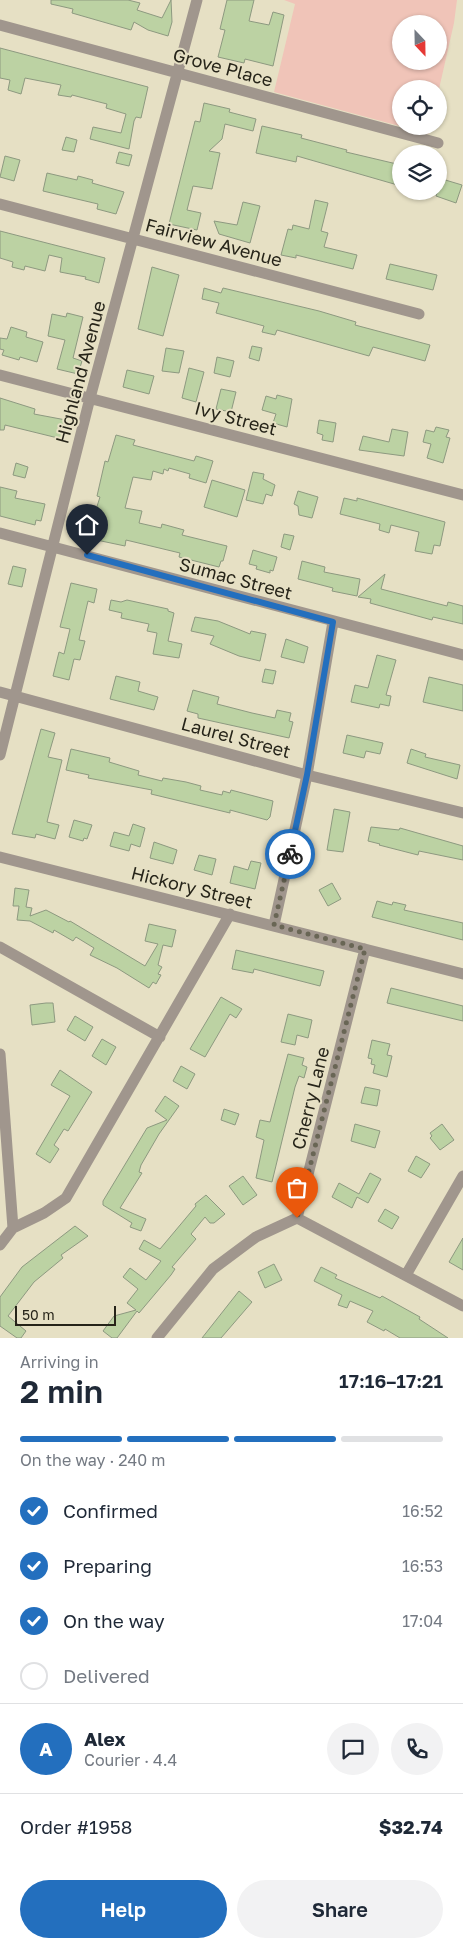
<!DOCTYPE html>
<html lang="en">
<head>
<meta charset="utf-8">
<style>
	body { margin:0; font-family:"Golos Text",sans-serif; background:#f2f2f3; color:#1f2937; height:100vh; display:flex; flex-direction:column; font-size:19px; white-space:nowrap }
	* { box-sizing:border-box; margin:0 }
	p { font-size:16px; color:#747a83 }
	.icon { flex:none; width:28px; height:28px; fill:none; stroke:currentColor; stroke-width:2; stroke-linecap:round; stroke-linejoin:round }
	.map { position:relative; height:1338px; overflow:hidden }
	.panel { display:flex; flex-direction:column; background:#fff; flex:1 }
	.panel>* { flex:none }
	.needle { width:32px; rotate:158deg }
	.controls { position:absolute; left:392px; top:15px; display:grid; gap:10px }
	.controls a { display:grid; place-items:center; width:55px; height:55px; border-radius:50%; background:#fff; box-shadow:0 1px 4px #0004; font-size:25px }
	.scale { position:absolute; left:15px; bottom:12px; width:101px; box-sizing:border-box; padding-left:5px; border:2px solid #262419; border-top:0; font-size:14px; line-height:18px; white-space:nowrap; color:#262419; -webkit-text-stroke:4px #e6e0c4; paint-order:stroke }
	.pin { position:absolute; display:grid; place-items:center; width:42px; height:42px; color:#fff; margin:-51px -21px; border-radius:50% 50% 50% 0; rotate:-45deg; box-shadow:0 0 5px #0007 }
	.pin .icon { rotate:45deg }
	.courier { position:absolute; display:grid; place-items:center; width:50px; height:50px; margin:-25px; border:4px solid #236fbe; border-radius:50%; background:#fff; color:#222; box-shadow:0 1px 6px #0007 }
	.overview em { font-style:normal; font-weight:600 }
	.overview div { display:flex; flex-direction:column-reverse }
	.overview { display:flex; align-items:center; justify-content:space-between; height:85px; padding:0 20px }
	h1 { font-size:32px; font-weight:600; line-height:38px }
	.bar { display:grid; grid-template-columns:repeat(4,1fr); gap:8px 5px; align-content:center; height:60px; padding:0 20px }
	.bar i { height:6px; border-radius:4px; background:#e0e1e3 }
	.bar .selected { background:#236fbe }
	.bar p { grid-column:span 4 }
	.line { display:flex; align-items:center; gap:12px; padding:0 20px; border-top:1px solid #e0e1e3 }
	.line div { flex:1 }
	.round { display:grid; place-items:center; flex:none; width:52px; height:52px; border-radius:26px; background:#f2f2f3 }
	ol { padding:0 20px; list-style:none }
	li { display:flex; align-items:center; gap:15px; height:55px }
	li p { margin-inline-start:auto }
	li .icon { padding:5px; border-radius:50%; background:#236fbe; color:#fff; stroke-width:4 }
	li:last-child { color:#747a83 }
	li i { width:28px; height:28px; border:2px solid #e0e1e3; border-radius:50% }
	.action { display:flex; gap:10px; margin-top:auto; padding:10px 20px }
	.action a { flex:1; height:58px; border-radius:30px; background:#236fbe; color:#fff; font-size:20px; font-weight:600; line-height:58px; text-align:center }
	.action a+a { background:#f2f2f3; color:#1f2937 }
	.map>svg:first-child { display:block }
</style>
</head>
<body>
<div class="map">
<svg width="463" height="1338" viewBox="0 0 463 1338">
	<rect width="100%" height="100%" fill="#e6e0c4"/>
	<path fill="#f0c4b8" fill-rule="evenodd" d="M284,0H457L454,23L439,89H401V126H430L429,134L274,92L295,4ZM401,24H439V61H401Z"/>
	<path fill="#bcd2a3" stroke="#8d9980" d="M51,0H128L140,3L137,10L162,18L171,0L172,22L168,36L148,30L134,22L131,30L72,13L73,9L51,4Z
		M227,0H254L249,21L269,25L273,12L284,15L273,66L245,59L244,63L218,57L225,30L220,29Z
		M0,48L148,87L141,118L136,117L134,121L129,149L90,139L93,127L121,133L126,114L106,108L107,104L72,95L71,97L58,95L61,85L25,78L21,94L8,90L10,80L0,78Z
		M204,103L230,109L229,112L256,119L253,131L225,124L222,139L209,151L220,153L212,189L193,186L187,210L201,213L197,230L169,224L195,121L200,122Z
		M262,126L302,135L301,138L347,150L346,152L401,165V186L297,156L296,162L256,153Z
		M66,137L77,140L74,152L62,150Z
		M119,152L132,155L129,166L116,163Z
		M5,156L20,160L14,181L0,177Z
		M47,173L77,180L78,176L93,180L92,183L124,192L116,214L97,209L98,204L43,191Z
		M442,179L462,185L456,203L436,196Z
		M315,200L328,203L321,231L328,233L324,247L357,255L353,269L296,255V258L281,255L288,229L292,230L293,225L309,229Z
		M243,202L260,206L250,243L219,234L214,221L237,225Z
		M0,231L105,258L99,283L85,279L86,277L60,272L62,258L49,255L45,271L25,266L24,270L12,267L13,262L0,258Z
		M390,264L437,275L433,290L386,279Z
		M152,267L179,275L163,336L138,329Z
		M204,288L221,293L223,288L319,311L356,322L355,325L430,345L425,361L373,347L369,356L277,330L275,335L262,332L264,326L216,313L219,303L202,299Z
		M67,313L83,317L73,358L82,361L78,374L57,369L65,340L48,336L52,314L66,317Z
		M11,327L27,332L26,337L43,342L37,362L20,357L19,360L2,355L4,350L0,349V338L7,339Z
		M252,346L262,348L259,361L249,358Z
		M166,348L184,351L179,373L162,371Z
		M217,357L234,361L230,377L214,373Z
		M189,368L204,372L196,402L182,398Z
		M127,370L154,376L149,394L123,387Z
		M221,389L236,392L231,412L216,409Z
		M277,395L292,399L287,427L273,423L276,414L262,410L266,396L276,399Z
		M0,398L35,409L34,414L66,420L62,439L5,425L4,430H0Z
		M319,420L336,423L333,442L322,440L323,435L317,433Z
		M436,427L449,430L446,437L450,438L443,463L427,458L431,444L423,442L426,430L434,432Z
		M392,429L408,432L404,456L359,450L363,436L389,442Z
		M116,435L135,440L133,445L194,461L196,456L213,461L206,483L189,478L190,474L169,468L168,471L164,469L163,474L153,471L151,480L133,477L125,508L142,511L139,523L161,528L162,524L184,530L182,535L227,546L223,561H221L219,567L179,557L180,553L126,540L125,546L87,538L100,497L97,496L105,461L108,462Z
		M16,463L28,467L25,478L13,475Z
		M253,472L264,474L263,479L275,485L272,496L266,494L263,504L246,500Z
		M212,480L245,490L237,517L204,507Z
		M0,487L17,491L15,498L45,504L41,521L36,520L35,525L0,516Z
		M298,491L318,497L312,518L299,515L298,506L294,504Z
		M344,498L357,501V498L445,522L440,546L434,545L432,554L415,551L419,532L391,525L389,533L379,530L380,524L340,514Z
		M284,534L294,536L290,550L281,547Z
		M253,550L277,557L273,571L270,570V573L256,569L257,566L249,564Z
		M302,561L325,567L324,572L360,579L357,596L332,591L333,588L298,579Z
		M13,566L26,569L22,587L8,584Z
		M385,574L381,589L447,606L448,602L463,606V624L433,617L432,620L370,603L371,599L358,597Z
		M71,583L97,589L94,603L88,601L79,640L85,641L80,660L74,659L69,680L53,676L59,652L64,654L70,629L60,627Z
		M111,600L121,602L127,600L168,609V611L174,613L168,641L182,644L179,658L153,654L157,633L147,631L149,624L121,618L122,613L109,610Z
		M195,617L218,621L250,634L251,631L266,634L260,661L239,656L210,644L214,636L191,631Z
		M286,639L308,647L304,663L281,657Z
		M377,655L396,660L386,695L391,696L389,706L380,704L379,708L351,702L355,685L368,688Z
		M265,669L276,671L273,684L262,682Z
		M116,676L140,682L138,691L158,697L154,710L110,699Z
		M429,677L463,685V711L423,702Z
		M193,690L219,697L217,704L252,713L275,718L277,710L291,713L289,721L293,722L289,738L198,718V714L187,711Z
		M41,729L55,733L48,757L62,760L47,822L59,825L55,839L36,834L35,838L12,834Z
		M347,735L383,743L380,754L366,751L364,758L343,753Z
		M71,749L110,758L109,762L139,771L138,775L162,781L163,778L186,782L201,786L200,790L222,795L223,791L230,793L231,790L273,801L270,817L267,820L230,810V813L151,794L152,790L88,778L89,775L66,770Z
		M411,749L426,754L425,757L460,765L457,779L407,763Z
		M334,809L350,812L343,852L327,850Z
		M74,820L92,825L87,839L84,838L83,841L69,837Z
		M133,824L145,828L140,847L131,844L129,851L110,846L114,832L129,836Z
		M371,827L399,830L400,828L463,846V860L419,851L418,855L379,845L380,844L368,841Z
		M154,842L177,850L173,864L150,858Z
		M199,855L216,859L212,875L194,870Z
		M251,861L261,863L255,889L230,883L234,866L248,870Z
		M332,883L341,899L328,906L319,890Z
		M15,888L29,890L26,907L32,908L30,916L46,910L69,922L70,921L145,966L158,944L145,941L149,924L176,930L172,947L163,945L158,965L162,967L158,974L161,975L156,984L153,982L149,988L117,968L90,955L94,948L76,937L73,941L54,930L53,933L30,921L17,920L19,906H13Z
		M377,901L392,905L393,902L406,905L404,910L463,923V940L372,917Z
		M236,950L324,971L320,986L254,969L253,973L232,969Z
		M391,988L463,1006V1021L387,1003Z
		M221,997L242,1009L236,1018L230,1014L205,1057L190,1049Z
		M46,1003H53L55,1022L32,1025L30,1005Z
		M288,1014L312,1020L308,1038L297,1035L295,1045L281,1042Z
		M75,1016L93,1027L85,1041L67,1030Z
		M102,1039L116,1047L106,1065L92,1056Z
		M372,1040L390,1044L387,1055L392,1056L387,1077L373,1073L375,1065L371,1064L372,1059L368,1058Z
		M288,1054L304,1058L302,1065L307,1067L304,1078L299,1076L295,1087L272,1182L256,1178L264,1140L256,1137L260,1120L270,1122Z
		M181,1066L195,1074L187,1089L173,1081Z
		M60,1070L92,1092L68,1131L64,1129L54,1145L59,1149L50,1163L36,1154L70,1096L51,1085Z
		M365,1087L380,1090L377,1106L361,1103Z
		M165,1096L179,1106L159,1134L141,1165L139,1172L142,1173L120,1208L146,1219L141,1231L130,1227L132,1223L103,1205V1201L147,1128L167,1120L155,1111Z
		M224,1109L239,1114L235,1125L221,1120Z
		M355,1124L380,1131L375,1148L351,1141Z
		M442,1124L454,1140L440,1150L430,1138L432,1136L430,1133Z
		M416,1156L430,1164L421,1178L408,1171Z
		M370,1173L381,1179L368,1203L357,1197L352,1208L332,1197L339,1183L359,1194Z
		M243,1176L257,1195L243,1205L229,1186Z
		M206,1195L225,1214L214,1223H210L205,1217L191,1234L196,1239L172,1267L175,1269L171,1275L139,1313L137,1311L117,1338H112L103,1331L114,1316L136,1310L127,1303L138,1289L123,1277L130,1268L146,1280L161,1261L139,1249L144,1240L160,1249L196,1206L195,1204Z
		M385,1209L399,1217L392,1229L378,1221Z
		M75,1226L88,1236L61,1255L63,1258L34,1282L8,1316L26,1331L21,1338H17L0,1326V1297L22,1267Z
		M463,1238V1270L449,1262Z
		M274,1264L282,1280L265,1288L258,1272Z
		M321,1267L337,1275L335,1278L380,1298L382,1296L420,1317L419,1319L448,1338H400L385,1329L384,1331L367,1322L373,1311L350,1301L347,1308L338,1305L342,1295L314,1281Z
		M239,1291L252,1302L221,1338H202Z"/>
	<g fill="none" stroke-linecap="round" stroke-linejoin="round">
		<path stroke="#a0968d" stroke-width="11" d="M0,25L438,143
			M0,204L419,314
			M0,375L463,495
			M0,533L463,655
			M0,692L307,775L463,813
			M0,755L90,398L197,0
			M0,857L463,974
			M274,925L307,775L333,622
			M0,947L160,1037
			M0,1054L13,1228
			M297,1218L463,1306
			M0,1245L13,1228L44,1213L66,1198L230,914
			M406,1275L463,1176
			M157,1338L213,1269L256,1237L297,1218L365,949"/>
	</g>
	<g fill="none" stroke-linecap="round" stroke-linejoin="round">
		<path stroke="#696655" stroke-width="5" stroke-dasharray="0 9" d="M290,854L274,925L365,949L297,1218"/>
		<path stroke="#236fbe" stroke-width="6" d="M87,555L333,622L307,775L290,854"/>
	</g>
	<g text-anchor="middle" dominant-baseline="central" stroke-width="4" stroke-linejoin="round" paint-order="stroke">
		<g font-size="18" fill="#262419" stroke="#e6e0c4">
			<text transform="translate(223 67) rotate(15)">Grove Place</text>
			<text transform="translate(214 242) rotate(15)">Fairview Avenue</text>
			<text transform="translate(80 372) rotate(-75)">Highland Avenue</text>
			<text transform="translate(236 418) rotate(15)">Ivy Street</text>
			<text transform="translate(236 578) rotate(15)">Sumac Street</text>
			<text transform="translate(236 737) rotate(15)">Laurel Street</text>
			<text transform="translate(192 887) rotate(14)">Hickory Street</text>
			<text transform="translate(310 1098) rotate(-76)">Cherry Lane</text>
		</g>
	</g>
</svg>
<div class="controls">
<a><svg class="needle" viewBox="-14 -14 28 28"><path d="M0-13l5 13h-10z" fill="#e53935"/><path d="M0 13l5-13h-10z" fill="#747a83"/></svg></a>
<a><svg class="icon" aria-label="locate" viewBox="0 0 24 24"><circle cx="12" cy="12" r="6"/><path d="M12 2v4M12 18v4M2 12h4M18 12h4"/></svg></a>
<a><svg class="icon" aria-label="layers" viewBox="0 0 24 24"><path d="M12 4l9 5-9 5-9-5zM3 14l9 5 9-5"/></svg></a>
</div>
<div class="scale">50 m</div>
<div class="pin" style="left:297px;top:1218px;background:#ea580c"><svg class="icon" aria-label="bag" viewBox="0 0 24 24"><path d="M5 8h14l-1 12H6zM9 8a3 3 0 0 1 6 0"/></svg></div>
<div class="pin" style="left:87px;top:555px;background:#1f2937"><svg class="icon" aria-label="home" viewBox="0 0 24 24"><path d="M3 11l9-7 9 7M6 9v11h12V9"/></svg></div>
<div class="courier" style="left:290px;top:854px"><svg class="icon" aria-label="bike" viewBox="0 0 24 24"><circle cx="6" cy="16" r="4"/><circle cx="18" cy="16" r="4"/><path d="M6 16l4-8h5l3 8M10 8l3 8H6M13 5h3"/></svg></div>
</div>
<section class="panel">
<div class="overview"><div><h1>2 min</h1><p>Arriving in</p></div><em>17:16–17:21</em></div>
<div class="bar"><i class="selected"></i><i class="selected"></i><i class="selected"></i><i></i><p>On the way · 240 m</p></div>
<ol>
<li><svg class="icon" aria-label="check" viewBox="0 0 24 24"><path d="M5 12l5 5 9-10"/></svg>Confirmed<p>16:52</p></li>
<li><svg class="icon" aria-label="check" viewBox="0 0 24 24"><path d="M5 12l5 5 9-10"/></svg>Preparing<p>16:53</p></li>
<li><svg class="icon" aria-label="check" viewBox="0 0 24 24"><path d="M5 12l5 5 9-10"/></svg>On the way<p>17:04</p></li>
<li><i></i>Delivered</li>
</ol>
<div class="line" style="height:90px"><b class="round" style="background:#236fbe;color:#fff">A</b><div><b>Alex</b><p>Courier · 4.4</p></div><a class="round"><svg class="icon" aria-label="chat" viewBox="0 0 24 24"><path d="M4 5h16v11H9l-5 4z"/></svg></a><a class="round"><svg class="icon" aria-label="phone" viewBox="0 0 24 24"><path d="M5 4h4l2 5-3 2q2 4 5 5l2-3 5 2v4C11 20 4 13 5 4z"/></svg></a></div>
<div class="line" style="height:65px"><div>Order #1958</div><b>$32.74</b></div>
<div class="action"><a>Help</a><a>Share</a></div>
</section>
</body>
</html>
